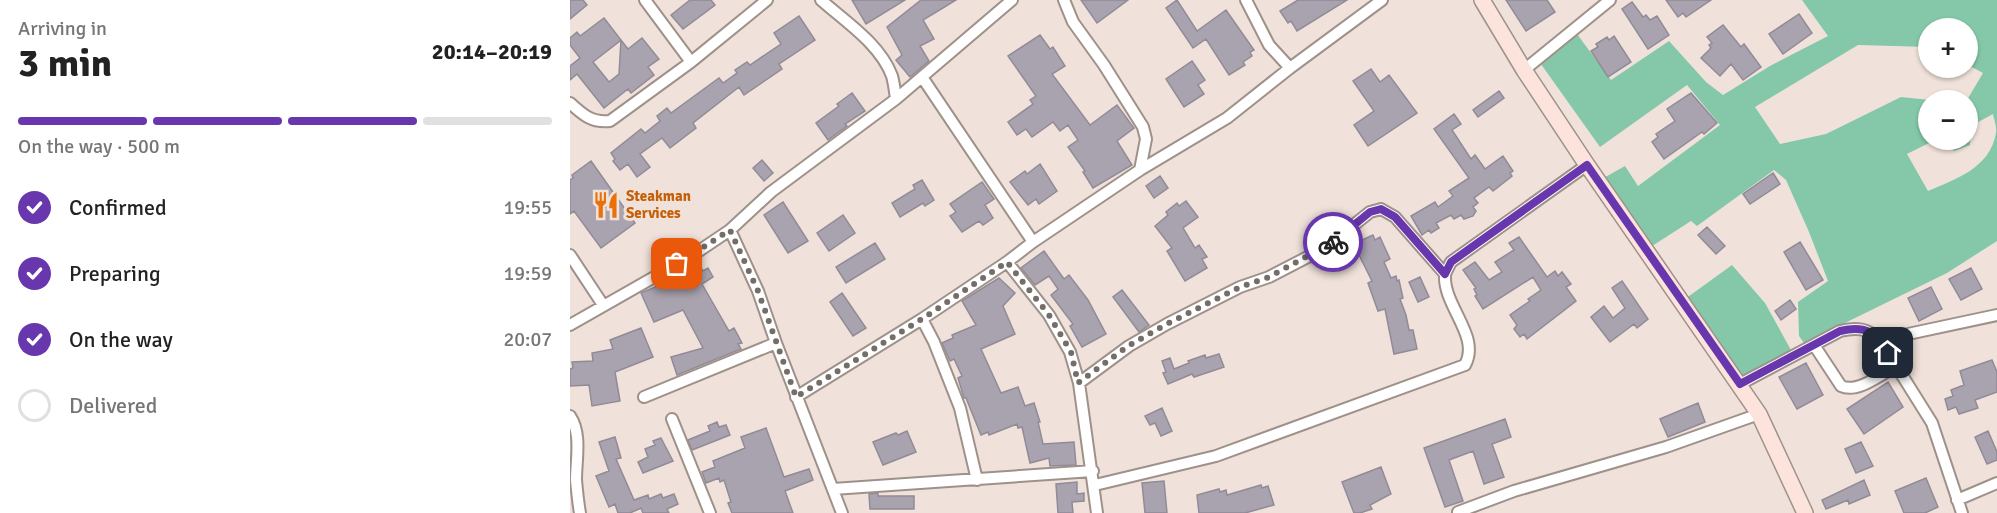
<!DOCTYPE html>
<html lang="en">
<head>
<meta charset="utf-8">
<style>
	body { margin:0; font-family:Signika,sans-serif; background:#f6f6f6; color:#222; height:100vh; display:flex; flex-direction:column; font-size:22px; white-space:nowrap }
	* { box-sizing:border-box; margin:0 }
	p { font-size:20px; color:#767676 }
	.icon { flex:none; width:33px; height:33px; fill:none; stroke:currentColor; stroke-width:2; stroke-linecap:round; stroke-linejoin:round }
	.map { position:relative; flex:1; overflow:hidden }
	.sheet { display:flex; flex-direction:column; background:#fff; width:570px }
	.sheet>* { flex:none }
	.fabs { position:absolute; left:1348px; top:18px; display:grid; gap:12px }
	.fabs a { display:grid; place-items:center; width:60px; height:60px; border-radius:50%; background:#fff; box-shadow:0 2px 4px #0004; font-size:30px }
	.pin { position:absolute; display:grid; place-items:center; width:51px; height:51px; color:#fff; margin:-26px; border-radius:12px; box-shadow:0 3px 9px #0006 }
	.courier { position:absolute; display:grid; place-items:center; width:60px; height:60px; margin:-30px; border:4px solid #6837ae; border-radius:50%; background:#fff; color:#222; box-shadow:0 2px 8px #0007 }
	.headline em { font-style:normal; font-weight:800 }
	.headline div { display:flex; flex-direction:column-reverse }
	.headline { display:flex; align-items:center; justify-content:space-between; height:102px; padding:0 18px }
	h1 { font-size:39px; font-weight:800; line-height:45px }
	.bar { display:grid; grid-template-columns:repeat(4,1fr); gap:9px 6px; align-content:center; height:72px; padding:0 18px }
	.bar i { height:8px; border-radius:4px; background:#e0e0e0 }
	.bar .active { background:#6837ae }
	.bar p { grid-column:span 4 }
	ol { padding:0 18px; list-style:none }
	li { display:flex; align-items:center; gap:18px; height:66px }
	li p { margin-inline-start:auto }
	li .icon { padding:6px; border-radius:50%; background:#6837ae; color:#fff; stroke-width:4 }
	li:last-child { color:#767676 }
	li i { width:33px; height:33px; border:3px solid #e0e0e0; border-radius:50% }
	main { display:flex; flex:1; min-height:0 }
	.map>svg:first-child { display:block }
</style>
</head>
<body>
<main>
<section class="sheet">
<div class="headline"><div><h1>3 min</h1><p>Arriving in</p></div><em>20:14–20:19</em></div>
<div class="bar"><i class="active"></i><i class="active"></i><i class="active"></i><i></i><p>On the way · 500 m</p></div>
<ol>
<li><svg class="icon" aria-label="check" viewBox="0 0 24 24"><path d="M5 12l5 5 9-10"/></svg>Confirmed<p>19:55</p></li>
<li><svg class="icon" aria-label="check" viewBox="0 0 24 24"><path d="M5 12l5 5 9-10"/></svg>Preparing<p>19:59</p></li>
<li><svg class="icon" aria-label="check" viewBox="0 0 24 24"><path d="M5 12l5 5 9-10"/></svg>On the way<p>20:07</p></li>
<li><i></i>Delivered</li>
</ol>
</section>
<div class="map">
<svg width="1427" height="513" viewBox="0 0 1427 513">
	<rect width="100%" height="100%" fill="#f0e2da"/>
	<path fill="#84c8a9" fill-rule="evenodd" d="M1232,0H1427V241L1377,273L1234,343L1229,336L1228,302L1258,281L1239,232L1216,180L1204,170L1127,226L1121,221L1079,248L1030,180L1055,166L1068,186L1150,125L1117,85L1030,147L968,60L1007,34L1041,80L1099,41L1136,82L1153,95L1200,66L1258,36ZM1359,28H1398V65L1413,73L1397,100L1398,140H1370L1384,151L1400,145L1401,126L1423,114C1424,120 1427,127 1426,133C1420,168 1386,179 1358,191L1337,154L1365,140H1359L1360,100L1331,97L1256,134L1210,144L1185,107L1288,45L1359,47Z
		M1162,265L1195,303L1221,350L1173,380L1115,299Z"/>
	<path fill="#a9a3af" stroke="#918b97" stroke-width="1.5" d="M0,0H13L17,5L0,19Z
		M120,0H141L145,5L113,29L101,15Z
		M282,0H335L296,24Z
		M351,0H386L353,20L364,39L350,46L359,61L340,77L326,60L332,55L317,27Z
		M511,0H558L527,23Z
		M607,0L627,31L656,10L684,50L680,52L682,56L673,62L675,65L659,75L636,39L623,48L596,8Z
		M728,0H777L727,31L721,21L718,23L710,11Z
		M936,0H977L985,12L956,31Z
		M1096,0H1141L1116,17L1113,13L1108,17Z
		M1062,2L1073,17L1076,15L1080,20L1087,16L1099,35L1078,49L1052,9Z
		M1229,14L1242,33L1213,54L1199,34Z
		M229,16L245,40L209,64L212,69L174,95L169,87L123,123L126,128L100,148L92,138L70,154L80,167L67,177L58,164L50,170L43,161L45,159L41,153L71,129L75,133L90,121L87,116L97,108L101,113L149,78L153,83L167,73L165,70L177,62L180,65L211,44L204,33Z
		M34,18L51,40L23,62L39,82L49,74L51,40L58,49L72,38L89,59L78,67L84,75L61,93L58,89L34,108L7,74L0,80V66L10,58L0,45V38L7,32L10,36Z
		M1153,25L1171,47L1174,44L1191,67L1173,80L1161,64L1150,76L1131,58L1141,48L1139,45L1142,43L1137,37Z
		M470,35L480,49L483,47L495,66L482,74L520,125L547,105L564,128L547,141L562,165L523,188L513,172L515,171L498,147L508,140L498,125L490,131L483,122L462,137L456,129L447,135L438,122L463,104L460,100L466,96L438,56Z
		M1044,36L1061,62L1038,77L1021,51L1028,47L1026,44L1037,37L1039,40Z
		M622,61L635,80L628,85L634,94L614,107L596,79Z
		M801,69L810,82L819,75L847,113L798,146L784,125L804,111L783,81Z
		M929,91L934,98L908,117L903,110Z
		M282,93L295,111L275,124L277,126L258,140L246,123L269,106L267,104Z
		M1121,93L1147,123L1134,134L1132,132L1094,159L1082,142L1088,137L1086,134L1105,121L1097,109Z
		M884,114L891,124L882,130L901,159L905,155L915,169L933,156L943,171L940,173L942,176L923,191L919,187L904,198L908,203L903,207L906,211L903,216L894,219L891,215L884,219L881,215L866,223L869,228L861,233L859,230L852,235L841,216L865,202L868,207L883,196L879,191L899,178L864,129Z
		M192,160L203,173L194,181L183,168Z
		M21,161L65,223L31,248L4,211L0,214V180L3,178L2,175Z
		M470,164L487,191L469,204L466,199L458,205L440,182L455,171L457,174Z
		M1203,173L1210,184L1180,204L1173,194Z
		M590,176L598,188L584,198L576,186Z
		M352,180L364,200L355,206L353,203L330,217L322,203L345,189L343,185Z
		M412,182L424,199L415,205L423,218L413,225L409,221L392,232L380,216L386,212L380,204Z
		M616,201L628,217L613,228L625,248L629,245L637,257L632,259L637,268L615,281L597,251L602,248L585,226L598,215L596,212L607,203L609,206Z
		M213,202L238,241L218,253L194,215Z
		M273,215L285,233L259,251L247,233Z
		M1137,227L1155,246L1146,254L1128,235Z
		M803,235L805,240L810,237L820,259L814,262L821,278L826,276L827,281L829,280L833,298L830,299L836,315L839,330H843L847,349L824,354L815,309L808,311L798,283L802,281L785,247L791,244L790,241Z
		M949,237L977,277L985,271L988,276L992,272L1001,284L996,287L1006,301L957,339L954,334L950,337L944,329L947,325L940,315L957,303L960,301L958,299L971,290L963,277L913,309L905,296L907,295L904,289L906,288L893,270L905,262L919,280L932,272L925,262L944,250L939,243Z
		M1230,242L1253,280L1236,290L1214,252Z
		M305,243L315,259L276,283L266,267Z
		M474,251L494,279L499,275L518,300L536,334L512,347L500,326L503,324L481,295L488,289L479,276L465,285L451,268Z
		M128,263L133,271L138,268L143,277L132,284L159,331L164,328L172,343L168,344L171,349L107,375L101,357L133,348L113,310L84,322L71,293L102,280L101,278Z
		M1401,268L1412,289L1391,300L1379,279Z
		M850,277L859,297L848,302L839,282Z
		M429,278L445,293L433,306L445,334L411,349L431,393L448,387L455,406L464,403L470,422H468L473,444L504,442L506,465L480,466L479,458L460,463L452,427L448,428L447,424L419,435L418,432L411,435L396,398H394L388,378L392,376L384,359L380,361L372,343L383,338L382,335L406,325L392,301Z
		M1052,281L1078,319L1067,328L1064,324L1040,342L1021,317L1034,306L1043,318L1055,308L1042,288Z
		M1361,287L1372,309L1349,321L1338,298Z
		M552,290L579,325L569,332L543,297Z
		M272,293L296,328L283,336L260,302Z
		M1220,300L1226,309L1211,320L1205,311Z
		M71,328L83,357L45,372L50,401L22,406L19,385L0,386V369L3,368L2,362L23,361L22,353L43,349L40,340Z
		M649,354L654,367L624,377L622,374L598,384L593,373L596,372L592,361L600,358L604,369L619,363L618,361L635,355L636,358Z
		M1422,360L1427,372V392L1405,400L1408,408L1389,414L1386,407L1378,410L1375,399L1383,396L1381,390L1394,385L1390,371Z
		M1236,363L1253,395L1227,409L1209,377Z
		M1318,382L1333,407L1294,434L1277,409Z
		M1128,403L1135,422L1098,437L1090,419Z
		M592,408L602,431L591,436L585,423L580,425L575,416Z
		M935,419L941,437L922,444L934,477L914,484L903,451L879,460L893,501L875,507L854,448Z
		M147,422L149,427L156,425L160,435L122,450L118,440L140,431L138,426Z
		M196,428L214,477L239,469L243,480L215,491L223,513H162L158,503L161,502L154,480L150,482L149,478L136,483L132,472L145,467L143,461L175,448L171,437Z
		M337,431L346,452L313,465L303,442L326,433L328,435Z
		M1418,431L1427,452V460L1417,464L1405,437Z
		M45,437L51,458L46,459L64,500L78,495L79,499L91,494L93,498L104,494L108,504L97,509L99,513H73L71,508L60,513H48L45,504L39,507L26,476L39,471L29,442Z
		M91,438L103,461L73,473L68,462L78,457L75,449L85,445L83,441Z
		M1291,442L1303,466L1286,473L1275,449Z
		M811,467L821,494L800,505L802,509L790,513H784L772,482Z
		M1356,478L1368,507L1355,513H1334L1325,491Z
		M1294,480L1300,495L1279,504L1278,500L1256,509L1252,500Z
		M594,481L597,513H575L572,483Z
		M507,482V494L514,493V501L502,502L503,513H488L486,484Z
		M691,485L692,488L698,486L704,505L675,513H629L627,495L649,489L650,492L656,490L657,495Z
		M308,493V496H344V509H300L299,494Z"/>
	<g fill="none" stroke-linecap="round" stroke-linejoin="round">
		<defs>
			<path id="street" d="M75,0L121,62
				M251,0C276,22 310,44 322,76C324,83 325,92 326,99
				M494,0L503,22L534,65L573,127L576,139L570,170
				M676,0L699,45L720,68
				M954,70L1040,0
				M352,77L463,242
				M0,103C13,115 22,123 40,121L121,62L197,0
				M0,255L33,305
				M437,262L479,315L500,352L509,383L527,513
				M352,319L364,342L390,408L407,480
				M0,325L123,255L160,230
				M1310,340L1427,315
				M1244,345L1271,386C1287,394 1312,374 1326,366
				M509,383L559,346L597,324L670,287L699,277L755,248L800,212L811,209L825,217L875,274
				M1170,384L1270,331C1287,327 1297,328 1310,340L1362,423L1392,513
				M74,397L206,343
				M226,397L352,319L437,262L463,242L570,170L657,118L720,68L812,0
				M0,416C12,434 6,459 6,480C7,491 8,502 10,513
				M102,419L140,513
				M525,485L646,456L895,365C911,336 873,306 875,275C876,271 879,266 881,262L1017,165
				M263,489L523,471
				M1387,500L1427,483
				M888,512L944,491L1096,447L1189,414
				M272,513L206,343L188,291L160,230L201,192L326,99L442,0"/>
			<path id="secondary" d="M912,0L954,70L1017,165L1189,414L1235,513"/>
		</defs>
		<use href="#street" stroke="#9e918a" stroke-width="14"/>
		<use href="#secondary" stroke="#9e918a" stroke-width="18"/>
		<use href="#street" stroke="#fff" stroke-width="10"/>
		<use href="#secondary" stroke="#fce4dd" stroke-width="15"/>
	</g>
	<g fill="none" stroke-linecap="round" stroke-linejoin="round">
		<path stroke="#756d68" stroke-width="6" stroke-dasharray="0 10.8" d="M107,264L160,230L188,291L226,397L352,319L437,262L479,315L501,352L508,383L558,346L597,324L670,287L699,277L763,242"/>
		<path stroke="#6837ae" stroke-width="8" d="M763,242L800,212L811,209L825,217L875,274L881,262L1017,165L1170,384L1270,331C1295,325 1305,331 1318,353"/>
	</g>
	<defs>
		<symbol id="restaurant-bare" viewBox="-9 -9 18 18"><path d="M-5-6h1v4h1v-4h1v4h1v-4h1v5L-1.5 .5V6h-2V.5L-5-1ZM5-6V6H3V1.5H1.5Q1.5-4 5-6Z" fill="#e8710a" stroke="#f0e2da" stroke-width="2.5" paint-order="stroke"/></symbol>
	</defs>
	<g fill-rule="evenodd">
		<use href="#restaurant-bare" x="17" y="186" width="38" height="38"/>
	</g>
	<g text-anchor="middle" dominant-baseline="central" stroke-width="6" stroke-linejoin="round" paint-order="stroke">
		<g font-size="15" font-weight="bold" fill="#c56008" stroke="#f0e2da" text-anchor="start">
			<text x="56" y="196">Steakman<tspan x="56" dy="17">Services</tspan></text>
		</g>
	</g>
</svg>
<div class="fabs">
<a>+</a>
<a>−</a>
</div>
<div class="pin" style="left:107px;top:264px;background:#ea580c"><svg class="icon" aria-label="bag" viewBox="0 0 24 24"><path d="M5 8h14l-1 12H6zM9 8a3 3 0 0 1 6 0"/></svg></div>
<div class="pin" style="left:1318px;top:353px;background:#1f2937"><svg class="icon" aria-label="home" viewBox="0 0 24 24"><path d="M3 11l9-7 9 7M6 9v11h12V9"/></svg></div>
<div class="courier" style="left:763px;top:242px"><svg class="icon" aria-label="bike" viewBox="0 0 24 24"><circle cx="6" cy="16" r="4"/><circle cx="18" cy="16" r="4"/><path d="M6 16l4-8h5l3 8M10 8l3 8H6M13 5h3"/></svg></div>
</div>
</main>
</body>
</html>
